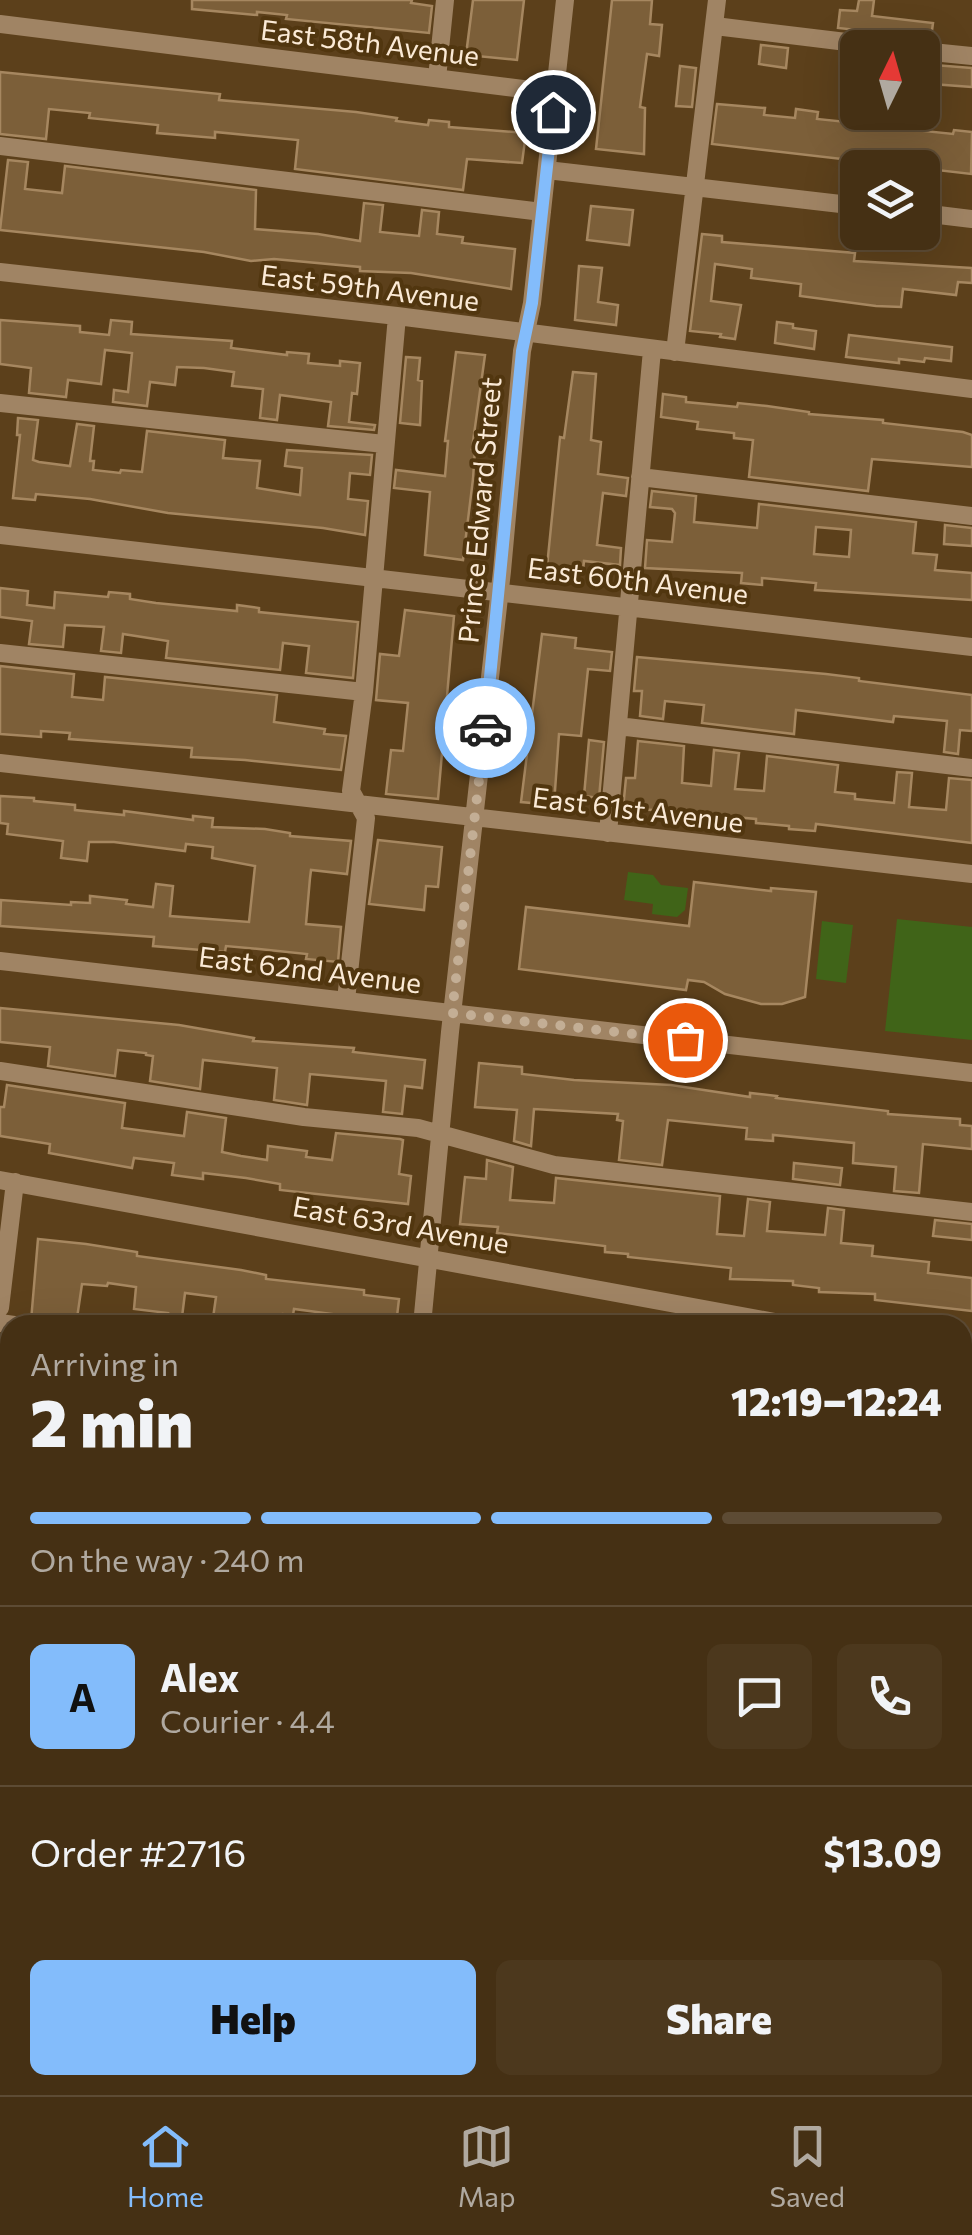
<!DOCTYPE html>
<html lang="en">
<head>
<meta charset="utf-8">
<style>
	body { margin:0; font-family:Commissioner,sans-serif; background:#4c381d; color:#f1f3f6; height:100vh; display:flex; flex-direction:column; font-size:38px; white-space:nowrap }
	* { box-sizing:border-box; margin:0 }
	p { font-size:32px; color:#b0a9a0 }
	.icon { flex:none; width:55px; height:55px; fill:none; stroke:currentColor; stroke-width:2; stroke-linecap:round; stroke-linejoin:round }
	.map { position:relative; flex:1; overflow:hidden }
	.sheet { position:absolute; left:0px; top:1315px; width:972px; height:780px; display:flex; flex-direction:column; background:#453014; border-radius:30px 30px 0 0; box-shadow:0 10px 40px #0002,0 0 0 2px #5d4b34 }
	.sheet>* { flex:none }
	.needle { width:65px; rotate:5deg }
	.fabs { position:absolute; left:840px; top:30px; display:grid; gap:20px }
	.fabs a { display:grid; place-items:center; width:100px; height:100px; border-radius:15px; background:#453014; box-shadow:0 10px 40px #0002,0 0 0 2px #5d4b34; font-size:50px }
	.pin { position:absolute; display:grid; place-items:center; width:85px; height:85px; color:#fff; margin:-42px; border:5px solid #fff; border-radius:50%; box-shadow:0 2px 10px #0007 }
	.courier { position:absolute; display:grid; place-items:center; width:100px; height:100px; margin:-50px; border:8px solid #83bcfb; border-radius:50%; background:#fff; color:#222; box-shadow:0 2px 12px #0007 }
	.headline em { font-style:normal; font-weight:800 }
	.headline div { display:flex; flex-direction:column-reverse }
	.headline { display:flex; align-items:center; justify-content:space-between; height:170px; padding:0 30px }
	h1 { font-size:65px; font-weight:800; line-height:75px }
	.bar { display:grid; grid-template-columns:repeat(4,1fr); gap:15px 10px; align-content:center; height:120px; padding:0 30px }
	.bar i { height:12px; border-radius:8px; background:#5d4b34 }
	.bar .on { background:#83bcfb }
	.bar p { grid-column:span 4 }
	.line { display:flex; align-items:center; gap:25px; padding:0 30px; border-top:2px solid #5d4b34 }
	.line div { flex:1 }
	.round { display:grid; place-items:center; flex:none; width:105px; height:105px; border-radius:15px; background:#4c381d }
	.action { display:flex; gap:20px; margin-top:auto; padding:20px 30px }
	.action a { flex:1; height:115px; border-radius:15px; background:#83bcfb; color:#111; font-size:40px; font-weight:800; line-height:115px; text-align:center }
	.action a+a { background:#4c381d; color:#f1f3f6 }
	.tab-bar { display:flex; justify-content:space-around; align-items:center; height:140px; border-top:2px solid #5d4b34; background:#453014; font-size:28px; color:#b0a9a0 }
	.tab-bar a { display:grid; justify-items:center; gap:5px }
	.tab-bar .on { color:#83bcfb }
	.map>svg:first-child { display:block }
</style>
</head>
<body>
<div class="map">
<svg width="972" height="2095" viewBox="0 0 972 2095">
	<rect width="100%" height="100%" fill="#5c401b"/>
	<path fill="#406418" d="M628,872L653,875L661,885L688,888L685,910L677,917L652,914L653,904L624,900Z
		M897,919L972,927V1040L885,1031Z
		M822,921L853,925L846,983L816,979Z
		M962,1368L972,1370V1678L962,1677Z"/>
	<path fill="#7c5f39" stroke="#a68760" stroke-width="2.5" fill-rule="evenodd" d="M192,0H412L411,3L432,6L429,33L286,19L287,15L257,12V15L192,9Z
		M473,0H524L517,60L466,55Z
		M612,0H652L650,24L662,25L659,56L647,54L640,107L645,108L644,154L596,149Z
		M859,0H874L872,16L933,23L931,38L838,28L840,10L857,11Z
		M761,45L788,48L786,68L759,64Z
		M934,65L972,68V87L932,84Z
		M680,66L696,68L692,107L676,106Z
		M0,72L220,94L219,100L356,112L397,118L396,121L428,125L429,120L449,122V127L526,133L522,163L467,159L463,190L295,169L298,140L215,132V138L157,133L158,125L89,118L90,113L49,109L46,139L0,134Z
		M717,104L765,108L764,115L795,118L796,109L818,112L817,119L846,122L847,118L873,121L874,114L901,117L926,119L924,131L953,134L954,130L972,132L971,174L712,144Z
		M8,160L28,162L25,189L62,193L65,166L256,190L255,229L318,234L360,241L364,203L383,205L380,232L419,236L422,210L439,212L437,234L463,237L462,243L515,249L511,289L411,273L360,271V267L274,259L251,261L204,252L0,230Z
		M591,206L633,210L629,245L587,240Z
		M702,234L722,236V242L855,253L854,261L972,268V283L958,282L956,295L903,289L901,307L876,306L800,296L801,284L751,278L752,269L715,264L711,301L741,305L735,339L720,337L721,334L690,331Z
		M579,266L602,268L598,302L618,305L616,325L575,320Z
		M0,320L80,326V332L109,335L111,320L132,322L131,334L232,341L231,348L287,355V352L309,354L308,363L340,366V361L360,363L357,394L352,393L349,422L375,425L374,430L328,426L331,402L280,395L277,420L260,418L263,389L232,386L234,372L204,368L177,367L175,385L150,382L147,406L113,402L114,390L128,392L132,353L105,350L101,384L68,380L66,397L29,393L31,368L0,364Z
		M777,322L793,324V328L816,331L814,349L775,343Z
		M849,335L952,347L951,361L925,358L924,362L899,359V363L846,357Z
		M456,352L485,355L472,449H475L473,479L463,560L425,555L430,492L394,488L396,470L445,476L448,441H445Z
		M406,357L420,358L418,380L422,381L420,425L400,423Z
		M573,372L596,374L591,440L601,442L598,474L628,478L626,496L603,493L597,545L621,548L620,565L584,561L583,571L547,567L560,437L564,438Z
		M663,394L686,397V402L737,407L738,403L767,406L809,412V414L883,420V423L963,432L972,435V467L872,459L868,491L749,477L753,440L734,438V433L697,429L698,422L661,417Z
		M18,418L38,420L33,460L39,462L70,466L77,424L94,426L90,461H94L93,470L120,473L121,470L142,472L147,431L225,440L223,458L260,461L257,488L300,495L302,468L285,466L287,450L372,455L370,475L350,473L348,499L368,501L365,535L323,528L168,513L90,499L36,494L35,500L13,498L20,435H17Z
		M652,491L696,496L694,522L757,528L759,504L916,522L913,553L937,555L935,570L972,573V600L815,590L816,583L762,578V585L741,583L742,573L645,568L647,540L672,542L675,513L672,509L650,507ZM816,527L851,530L849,557L814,554Z
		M945,525L972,528V546L944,544Z
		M0,588L28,591L27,605L54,608L55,592L108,597L109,592L130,594V599L156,603L237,611V605L259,608V612L358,622L353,678L306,673L309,646L283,643L280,670L166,658L168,641L123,634L121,653L101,651L104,627L65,625L63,647L29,644L32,621L0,617Z
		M405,610L454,616L438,799L386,794L391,750L403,751L408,703L376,700L380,654L399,656Z
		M542,634L576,638L575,648L612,652L610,671L588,669L581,736L559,734L554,805L521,802Z
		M637,657L826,674L859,678V681L972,695V731L960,730L958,754L944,752L947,721L894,716L893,722L796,710L794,734L702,723L704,705L665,701L663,719L640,716L642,691H634Z
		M0,666L74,674L72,697L103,700L105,677L277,695L274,722L325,729L324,734L346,736L341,770L245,760L191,757L192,748L69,739L70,733L41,731V737L0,734Z
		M589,740L604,742L599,798L584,796Z
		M638,741L684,746L682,783L711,786L714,750L739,753L735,789L764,791L767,756L838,765L835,792L855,794V799L894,803L897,772L912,773L909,807L946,810L949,778L972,780V843L816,824L815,831L789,829V826L756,823V819L688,813V811L623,809L626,778H635Z
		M0,796L34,798V801L75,805V810L124,815V811L193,820V816L213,818L212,827L265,829L290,833V836L351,841L347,874L311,870L310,878L306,924L341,927L338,962L306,959L307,954L259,949L226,946L225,952L153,946L154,937L0,926L1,900L71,905V902L90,903V896L127,900L126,904L153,907L156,884L173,886L170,916L249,922L255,866L212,858L213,847L186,844L185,851L114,842H89L87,861L61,858L63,841L7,834L8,824L0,823Z
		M378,840L442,847L438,887L426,886L424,910L369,904Z
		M694,882L771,891V888L816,892L805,997L782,1004H761L725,994L704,982L688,980L686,990L519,969L526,907L689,926Z
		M0,1008L179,1025L254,1038L253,1041L354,1048L353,1052L425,1060L422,1088L405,1086L402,1114L383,1112L386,1081L310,1074L307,1105L274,1100L277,1068L203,1060L200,1089L150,1081L153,1056L146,1055V1053L118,1050L115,1076L48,1066L50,1047L0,1042Z
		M479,1063L522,1067V1074L574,1080L671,1085L750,1097V1093L777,1096L776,1098L888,1111V1114L960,1119V1125L972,1126V1149L923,1144L919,1193L894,1191L896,1167L853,1163L854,1143L773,1135V1141L746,1139L747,1128L668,1120L662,1165L619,1160L623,1121L617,1120L618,1114L534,1109L531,1146L514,1141L517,1110L475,1107Z
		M7,1085L125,1103L122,1128L184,1136L187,1112L226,1118L222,1152L241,1156L267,1160L268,1146L307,1151L306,1157L332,1160L336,1133L400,1139L403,1140L399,1174L411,1176L408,1204L280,1190V1184L246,1178L203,1173V1179L172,1175L174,1163L134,1158L132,1168L49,1153L50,1144L0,1136V1107H4Z
		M487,1160L513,1167L510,1200L554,1203L556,1178L720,1196L717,1234L744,1236L748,1199L770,1202L767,1231L825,1235L828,1208L844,1210L841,1243L873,1246L872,1256L929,1262L928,1273L972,1278V1311L875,1300V1294L819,1292V1288L793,1285V1281L730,1279L731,1268L628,1257V1254L605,1252V1246L497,1233L498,1227L460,1224L465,1177L486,1179Z
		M794,1163L842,1168L840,1185L793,1179Z
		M935,1220L972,1224V1240L933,1236Z
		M38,1239L86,1244L137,1252V1256L241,1270L266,1275V1279L364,1290V1295L399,1299L396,1325H367L368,1322L331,1318L332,1314L294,1309L293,1315L283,1314L282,1325H212L216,1297L185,1293L181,1325H166L168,1313L134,1309L136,1287L108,1283L107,1286L82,1284L76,1325L31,1321Z"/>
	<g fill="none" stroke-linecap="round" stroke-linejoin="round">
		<path stroke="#a08464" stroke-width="18" d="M0,24L555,93
			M715,26L896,48
			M922,51L972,56
			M437,78L445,0
			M0,146L542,212
			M547,170L858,206
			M922,213L972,219
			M0,272L397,316L972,389
			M675,352L717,0
			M0,403L384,444
			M640,477L972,516
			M0,535L972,647
			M0,653L364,692
			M618,726L972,768
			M0,763L972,874
			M608,833L652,350
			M0,961L972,1073
			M346,1000L366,818L351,791L364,692L397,316
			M0,1071L304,1117L418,1128L554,1165L972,1212
			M0,1180L791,1325
			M0,1308L15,1182
			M0,1323L14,1325
			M422,1325L450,1032L502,571L522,351L532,303L565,0
			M962,1356L972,1358
			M0,1454L10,1456
			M0,1584L10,1585
			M962,1691L972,1692
			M0,1715L10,1716
			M0,1849L10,1850
			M0,2026L10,2038
			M0,2064L10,2066
			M198,2085L207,2095
			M589,2085L632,2090V2085
			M959,2085L972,2086
			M264,2095L265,2085
			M294,2095L296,2085"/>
		<path stroke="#f7c07a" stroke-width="20" d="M0,1969L10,1970
			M962,1976L972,1977
			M0,2002L10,2003
			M962,2002L972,2003"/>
	</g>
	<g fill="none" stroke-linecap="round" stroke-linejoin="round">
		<path stroke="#c3ae95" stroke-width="10" stroke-dasharray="0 18" d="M485,728L452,1013L685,1040"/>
		<path stroke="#83bcfb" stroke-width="12" d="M485,728L522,351L532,303L553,112"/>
	</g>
	<g text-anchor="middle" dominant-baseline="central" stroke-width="8" stroke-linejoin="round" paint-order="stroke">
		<g font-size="28" fill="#fbead6" stroke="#51360f">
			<text transform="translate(370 42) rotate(7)">East 58th Avenue</text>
			<text transform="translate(370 287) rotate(7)">East 59th Avenue</text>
			<text transform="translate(479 510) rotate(-85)">Prince Edward Street</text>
			<text transform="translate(638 580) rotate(7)">East 60th Avenue</text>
			<text transform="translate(638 809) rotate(7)">East 61st Avenue</text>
			<text transform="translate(310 969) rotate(7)">East 62nd Avenue</text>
			<text transform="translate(401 1224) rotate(10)">East 63rd Avenue</text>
		</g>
	</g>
</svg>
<div class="fabs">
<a><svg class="needle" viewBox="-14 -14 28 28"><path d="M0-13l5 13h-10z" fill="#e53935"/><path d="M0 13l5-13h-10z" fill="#b0a9a0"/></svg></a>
<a><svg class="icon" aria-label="layers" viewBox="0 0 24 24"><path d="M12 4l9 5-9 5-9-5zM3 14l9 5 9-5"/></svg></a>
</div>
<div class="pin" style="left:685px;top:1040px;background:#ea580c"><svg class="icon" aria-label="bag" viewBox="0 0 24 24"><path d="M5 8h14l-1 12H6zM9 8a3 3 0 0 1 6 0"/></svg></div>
<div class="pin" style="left:553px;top:112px;background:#1f2937"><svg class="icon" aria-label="home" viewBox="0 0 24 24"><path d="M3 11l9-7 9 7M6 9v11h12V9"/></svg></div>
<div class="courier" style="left:485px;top:728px"><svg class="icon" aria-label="car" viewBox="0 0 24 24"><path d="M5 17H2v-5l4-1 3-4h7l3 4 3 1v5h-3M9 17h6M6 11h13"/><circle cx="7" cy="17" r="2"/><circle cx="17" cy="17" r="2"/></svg></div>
<section class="sheet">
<div class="headline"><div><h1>2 min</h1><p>Arriving in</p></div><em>12:19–12:24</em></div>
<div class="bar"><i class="on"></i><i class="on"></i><i class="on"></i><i></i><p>On the way · 240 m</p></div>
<div class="line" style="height:180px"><b class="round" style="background:#83bcfb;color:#111">A</b><div><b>Alex</b><p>Courier · 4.4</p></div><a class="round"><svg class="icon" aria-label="chat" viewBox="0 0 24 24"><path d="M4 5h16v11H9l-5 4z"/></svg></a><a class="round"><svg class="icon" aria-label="phone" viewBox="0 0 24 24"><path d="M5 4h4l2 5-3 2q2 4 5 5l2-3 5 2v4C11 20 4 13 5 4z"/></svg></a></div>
<div class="line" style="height:130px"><div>Order #2716</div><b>$13.09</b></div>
<div class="action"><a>Help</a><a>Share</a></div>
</section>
</div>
<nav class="tab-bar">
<a class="on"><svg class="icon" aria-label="home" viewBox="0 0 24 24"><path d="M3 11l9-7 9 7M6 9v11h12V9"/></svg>Home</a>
<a><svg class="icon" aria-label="map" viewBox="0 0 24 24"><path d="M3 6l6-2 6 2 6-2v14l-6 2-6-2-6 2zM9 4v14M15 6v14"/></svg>Map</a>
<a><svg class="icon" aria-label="saved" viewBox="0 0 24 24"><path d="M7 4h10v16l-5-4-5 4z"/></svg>Saved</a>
</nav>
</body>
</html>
